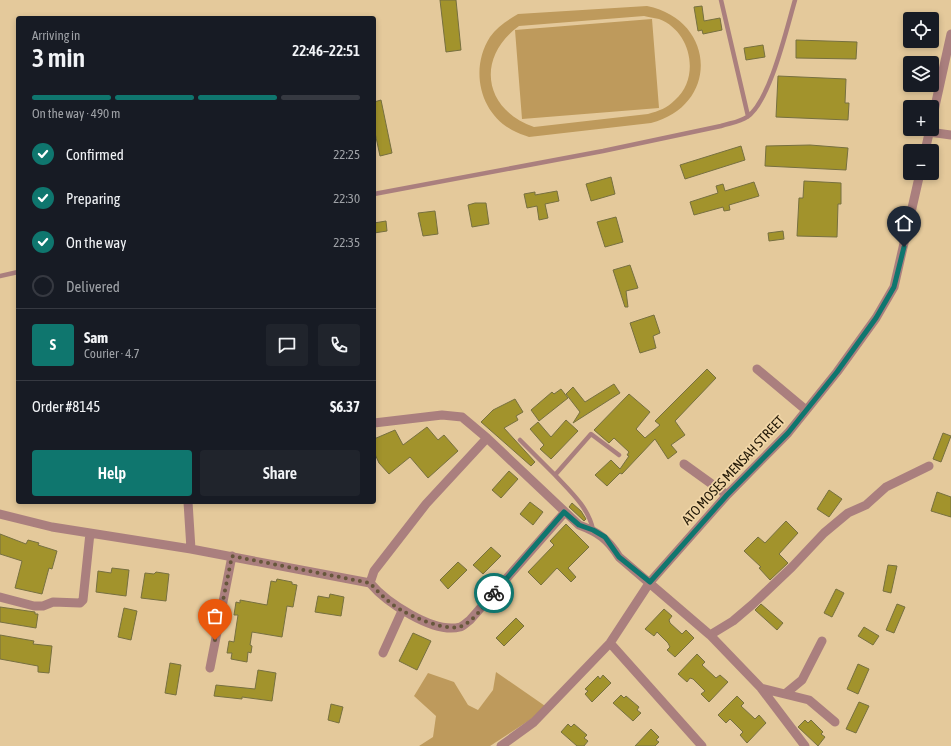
<!DOCTYPE html>
<html lang="en">
<head>
<meta charset="utf-8">
<style>
	body { margin:0; font-family:"Asap Condensed",sans-serif; background:#20242c; color:#f1f3f6; height:100vh; display:flex; flex-direction:column; font-size:15px; white-space:nowrap }
	* { box-sizing:border-box; margin:0 }
	p { font-size:13px; color:#9ea1a6 }
	.icon { flex:none; width:22px; height:22px; fill:none; stroke:currentColor; stroke-width:2; stroke-linecap:round; stroke-linejoin:round }
	.map { position:relative; flex:1; overflow:hidden }
	.side { position:absolute; left:16px; top:16px; width:360px; height:488px; display:flex; flex-direction:column; background:#171b24; border-radius:4px; box-shadow:0 2px 6px #0003 }
	.side>* { flex:none }
	.buttons { position:absolute; left:903px; top:12px; display:grid; gap:8px }
	.buttons a { display:grid; place-items:center; width:36px; height:36px; border-radius:4px; background:#171b24; box-shadow:0 2px 6px #0003; font-size:20px }
	.pin { position:absolute; display:grid; place-items:center; width:34px; height:34px; color:#fff; margin:-41px -17px; border-radius:50% 50% 50% 0; rotate:-45deg; box-shadow:0 0 4px #0007 }
	.pin .icon { rotate:45deg }
	.courier { position:absolute; display:grid; place-items:center; width:40px; height:40px; margin:-20px; border:3px solid #0f766e; border-radius:50%; background:#fff; color:#222; box-shadow:0 1px 5px #0007 }
	.headline em { font-style:normal; font-weight:600 }
	.headline div { display:flex; flex-direction:column-reverse }
	.headline { display:flex; align-items:center; justify-content:space-between; height:68px; padding:0 16px }
	h1 { font-size:26px; font-weight:600; line-height:30px }
	.bar { display:grid; grid-template-columns:repeat(4,1fr); gap:6px 4px; align-content:center; height:48px; padding:0 16px }
	.bar i { height:5px; border-radius:3px; background:#363941 }
	.bar .active { background:#0f766e }
	.bar p { grid-column:span 4 }
	.line { display:flex; align-items:center; gap:10px; padding:0 16px; border-top:1px solid #363941 }
	.line div { flex:1 }
	.round { display:grid; place-items:center; flex:none; width:42px; height:42px; border-radius:4px; background:#20242c }
	ol { padding:0 16px; list-style:none }
	li { display:flex; align-items:center; gap:12px; height:44px }
	li p { margin-inline-start:auto }
	li .icon { padding:4px; border-radius:50%; background:#0f766e; color:#fff; stroke-width:4 }
	li:last-child { color:#9ea1a6 }
	li i { width:22px; height:22px; border:2px solid #363941; border-radius:50% }
	.cta { display:flex; gap:8px; margin-top:auto; padding:8px 16px }
	.cta a { flex:1; height:46px; border-radius:4px; background:#0f766e; color:#fff; font-size:16px; font-weight:600; line-height:46px; text-align:center }
	.cta a+a { background:#20242c; color:#f1f3f6 }
	.map>svg:first-child { display:block }
</style>
</head>
<body>
<div class="map">
<svg width="951" height="746" viewBox="0 0 951 746">
	<rect width="100%" height="100%" fill="#e4c99b"/>
	<path fill="#be9a5c" fill-rule="evenodd" d="M647,6C716,20 720,105 651,123L529,137C524,135 517,133 512,130C479,112 470,68 490,37C497,27 508,20 518,14ZM644,16C648,17 654,18 659,19C691,31 701,77 675,100C667,108 659,111 648,114L534,127C483,109 476,57 519,26Z
		M652,19L659,108L522,119L515,30Z
		M496,672L548,708L490,746H419L433,737L436,716L414,696L428,673L454,682L468,705L478,710L493,690Z"/>
	<path fill="#a2932c" stroke="#777040" d="M440,0H456L461,50L446,52Z
		M702,6L704,21L720,18L722,30L703,34L702,30L698,31L694,7Z
		M796,40L857,42L856,59L796,58Z
		M763,45L765,57L746,60L744,48Z
		M778,76L846,79L845,103H849L848,120L776,117Z
		M381,100L392,153L380,156L374,128V102Z
		M810,145L848,148L846,170L765,166L766,146Z
		M741,146L745,160L685,179L680,165Z
		M611,177L615,194L591,201L586,184Z
		M804,181L841,183V204H838L837,237L797,236L799,198H803Z
		M754,182L759,196L729,205L730,210L724,211L723,207L694,215L690,202L718,193L716,186L723,184L725,191Z
		M557,191L559,201L545,204L548,218L539,220L537,206L527,208L524,194L535,192V195Z
		M475,203H486L489,224L472,227L468,205Z
		M435,211L438,234L423,236L418,213Z
		M616,217L623,242L605,247L597,222Z
		M386,221L387,231L374,233V223Z
		M783,231L784,239L769,241L768,233Z
		M630,265L638,288L626,291L628,307H625L613,270Z
		M654,315L660,333L653,336L656,348L640,353L630,323Z
		M707,369L716,378L675,421L685,435L671,445L677,452L668,459L655,439L622,474L620,473L607,486L595,475L611,460L620,469L629,456L627,455L629,452L614,438L609,443L594,430L629,394L650,412L636,429L645,438L660,425L655,421Z
		M614,384L620,393L573,423L580,412L566,394L573,387L585,402Z
		M561,389L568,398L539,421L531,410L552,392L554,394Z
		M515,399L523,412L516,416L518,420L504,428L535,462L531,466L481,422L493,410Z
		M566,420L578,431L551,459L540,449L544,445L530,429L538,422L551,437Z
		M427,427L438,440L444,435L458,451L428,478L410,457L389,474L379,463L374,452V439L395,430L403,445Z
		M943,433L951,436L941,462L933,459Z
		M509,471L518,479L501,498L492,490Z
		M829,490L842,499L829,517L817,509Z
		M937,492L951,497V517L931,511Z
		M530,502L543,512L533,525L520,514Z
		M572,503L581,511L586,519L584,521L569,507Z
		M786,521L798,533L779,554L788,563L770,580L759,568L761,567L744,551L758,537L765,543Z
		M566,524L589,547L568,568L576,577L571,582L557,568L541,585L528,572L554,545L550,541Z
		M0,534L26,544L28,540L39,543L38,545L57,551L52,569L49,568L42,594L15,588L22,561L0,554Z
		M491,547L501,556L483,574L473,565Z
		M458,562L467,570L448,589L440,580Z
		M888,565L897,566L891,593L883,591Z
		M112,568L129,570L126,596L96,592L98,571L111,573Z
		M156,572L169,574L166,601L141,598L145,573L154,574Z
		M277,579L292,582V584L297,585L293,607L287,606L282,637L252,632L250,645L252,646L251,653L248,652L247,662L231,659L232,653H227L229,641L234,642L238,615H234L236,602L240,603V600L267,605L271,581L276,582Z
		M836,589L844,593L832,617L824,613Z
		M330,594L344,597L341,616L315,612L318,596L329,598Z
		M761,604L783,623L777,630L755,610Z
		M897,604L905,607L894,633L886,630Z
		M0,607L35,612V614H38L36,628L0,622Z
		M124,608L137,611L131,640L118,637Z
		M664,609L672,616L669,620L670,623L682,634L686,630L694,638L675,657L667,650L670,647L668,643L657,632L654,636L645,629Z
		M516,618L524,626L504,646L496,638Z
		M864,627L879,636L873,645L858,636Z
		M413,633L431,641L417,670L399,661Z
		M0,635L34,641L33,644L52,646L49,673L38,672V666L0,659Z
		M697,654L705,662L702,665L716,678L720,675L728,682L709,702L701,694L705,691L693,679L690,678L687,682L678,674Z
		M170,663L181,665L176,695L165,693Z
		M858,664L869,669L858,694L847,689Z
		M258,670L276,673L272,701L242,697V699L214,696L216,685L255,689Z
		M603,675L611,683L592,702L585,694L588,691L585,689L598,676L600,679Z
		M621,695L624,698L626,696L639,707L637,710L641,713L633,721L613,703Z
		M737,696L744,703L741,706L755,719L759,715L766,723L747,743L740,735L743,732L730,719L726,723L718,715Z
		M859,702L869,706L856,733L846,729Z
		M331,704L343,707L339,723L328,720Z
		M805,720L808,723L811,720L823,732L821,734L825,737L818,746L798,727Z
		M568,724L571,727L574,724L587,735L584,738L588,741L584,746H577L561,732Z
		M651,729L659,737L656,740L659,742L655,746H635Z"/>
	<g fill="none" stroke-linecap="round" stroke-linejoin="round">
		<path stroke="#aa7f7e" stroke-width="4.5" d="M721,0L748,116
			M374,194L603,151L721,126C730,123 740,122 747,117C770,102 787,27 795,0
			M0,276L18,272
			M520,440L555,475
			M593,530C589,508 570,491 555,475L591,434L619,455"/>
		<path stroke="#aa7f7e" stroke-width="9" d="M932,120L951,34
			M929,132L951,135
			M925,151L930,129
			M757,369L806,410
			M374,423L442,415L462,417L487,438L579,525C598,532 608,539 619,557L710,635L761,688L805,746
			M684,464L727,495
			M188,502L191,549L370,583C386,602 433,634 460,627C463,626 467,622 470,620L565,512
			M0,514L52,527L191,549
			M370,583L374,571L426,504L487,438
			M0,597L34,606H43L53,602L80,603L83,600L90,533
			M710,635L733,621L753,604L792,567L824,533L848,513L866,505L886,487L929,466
			M610,643L702,746
			M383,653L402,611
			M210,668L232,556
			M761,688L809,700L835,722
			M785,694L802,680L822,641
			M501,746L534,722L610,643L650,582L727,495L788,433L837,372L876,318L894,287L920,173"/>
	</g>
	<g fill="none" stroke-linecap="round" stroke-linejoin="round">
		<path stroke="#67573b" stroke-width="4" stroke-dasharray="0 7.2" d="M215,640L232,556L370,583C379,593 391,605 403,611C415,618 448,632 462,626C475,620 485,604 494,593"/>
		<path stroke="#0f766e" stroke-width="5" d="M494,593L564,512L579,525L593,530L605,537L619,557L650,582L727,495L788,433L837,372L876,318L894,287L904,247"/>
	</g>
	<g text-anchor="middle" dominant-baseline="central" stroke-width="3.5" stroke-linejoin="round" paint-order="stroke">
		<g font-size="14" fill="#231907" stroke="#f1d6a7">
			<text transform="translate(733 470) rotate(-47)">ATO MOSES MENSAH STREET</text>
		</g>
	</g>
</svg>
<div class="buttons">
<a><svg class="icon" aria-label="locate" viewBox="0 0 24 24"><circle cx="12" cy="12" r="6"/><path d="M12 2v4M12 18v4M2 12h4M18 12h4"/></svg></a>
<a><svg class="icon" aria-label="layers" viewBox="0 0 24 24"><path d="M12 4l9 5-9 5-9-5zM3 14l9 5 9-5"/></svg></a>
<a>+</a>
<a>−</a>
</div>
<div class="pin" style="left:215px;top:640px;background:#ea580c"><svg class="icon" aria-label="bag" viewBox="0 0 24 24"><path d="M5 8h14l-1 12H6zM9 8a3 3 0 0 1 6 0"/></svg></div>
<div class="pin" style="left:904px;top:247px;background:#1f2937"><svg class="icon" aria-label="home" viewBox="0 0 24 24"><path d="M3 11l9-7 9 7M6 9v11h12V9"/></svg></div>
<div class="courier" style="left:494px;top:593px"><svg class="icon" aria-label="bike" viewBox="0 0 24 24"><circle cx="6" cy="16" r="4"/><circle cx="18" cy="16" r="4"/><path d="M6 16l4-8h5l3 8M10 8l3 8H6M13 5h3"/></svg></div>
<section class="side">
<div class="headline"><div><h1>3 min</h1><p>Arriving in</p></div><em>22:46–22:51</em></div>
<div class="bar"><i class="active"></i><i class="active"></i><i class="active"></i><i></i><p>On the way · 490 m</p></div>
<ol>
<li><svg class="icon" aria-label="check" viewBox="0 0 24 24"><path d="M5 12l5 5 9-10"/></svg>Confirmed<p>22:25</p></li>
<li><svg class="icon" aria-label="check" viewBox="0 0 24 24"><path d="M5 12l5 5 9-10"/></svg>Preparing<p>22:30</p></li>
<li><svg class="icon" aria-label="check" viewBox="0 0 24 24"><path d="M5 12l5 5 9-10"/></svg>On the way<p>22:35</p></li>
<li><i></i>Delivered</li>
</ol>
<div class="line" style="height:72px"><b class="round" style="background:#0f766e;color:#fff">S</b><div><b>Sam</b><p>Courier · 4.7</p></div><a class="round"><svg class="icon" aria-label="chat" viewBox="0 0 24 24"><path d="M4 5h16v11H9l-5 4z"/></svg></a><a class="round"><svg class="icon" aria-label="phone" viewBox="0 0 24 24"><path d="M5 4h4l2 5-3 2q2 4 5 5l2-3 5 2v4C11 20 4 13 5 4z"/></svg></a></div>
<div class="line" style="height:52px"><div>Order #8145</div><b>$6.37</b></div>
<div class="cta"><a>Help</a><a>Share</a></div>
</section>
</div>
</body>
</html>
